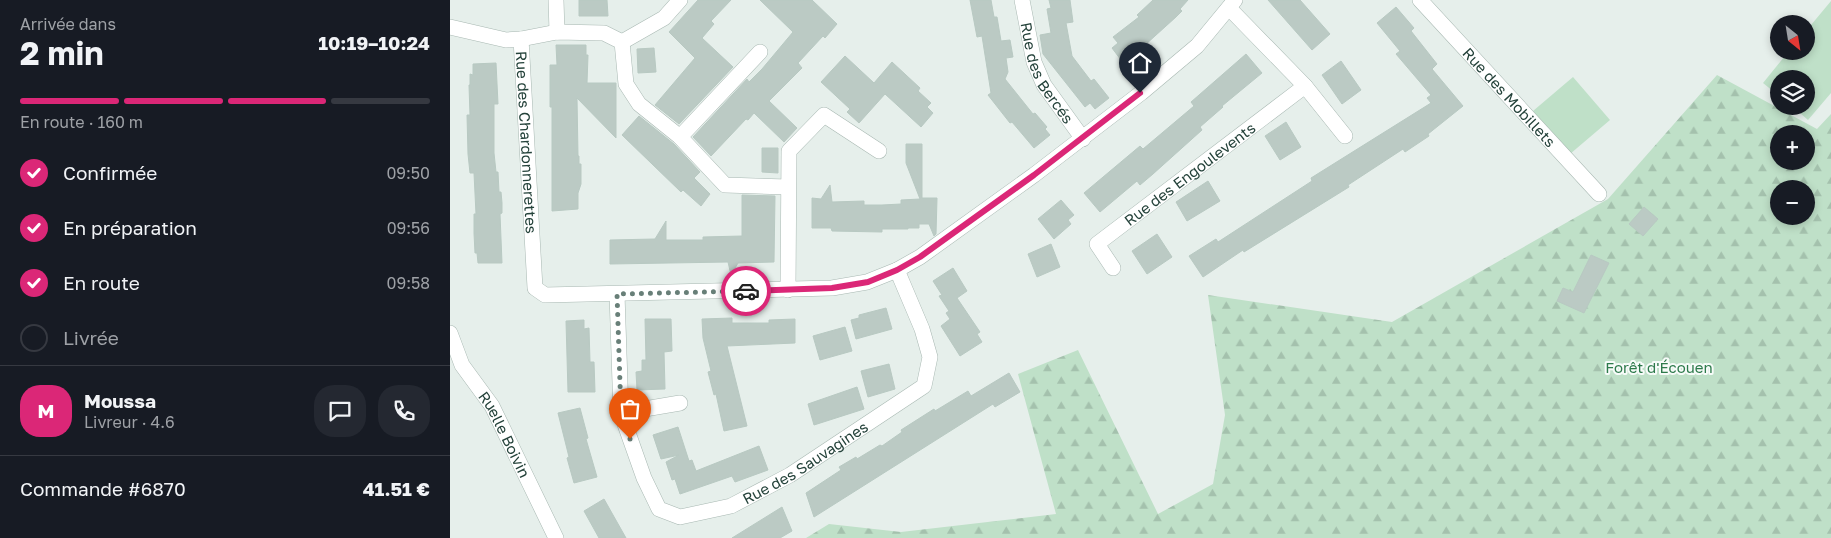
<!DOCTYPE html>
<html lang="fr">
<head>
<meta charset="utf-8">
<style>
	body { margin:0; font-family:"Golos Text",sans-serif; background:#242831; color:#f1f3f6; height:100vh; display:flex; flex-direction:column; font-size:19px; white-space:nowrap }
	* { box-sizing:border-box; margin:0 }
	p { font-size:16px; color:#9ea1a6 }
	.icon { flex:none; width:28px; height:28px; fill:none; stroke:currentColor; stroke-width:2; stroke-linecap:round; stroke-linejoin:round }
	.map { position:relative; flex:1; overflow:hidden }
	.side { display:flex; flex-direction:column; background:#171b24; width:450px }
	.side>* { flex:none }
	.needle { width:32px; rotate:150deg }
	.fabs { position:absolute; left:1320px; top:15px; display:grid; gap:10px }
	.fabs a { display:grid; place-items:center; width:45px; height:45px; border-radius:50%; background:#171b24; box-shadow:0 2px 8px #0003; font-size:25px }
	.pin { position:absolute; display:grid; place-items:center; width:42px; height:42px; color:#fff; margin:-51px -21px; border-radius:50% 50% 50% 0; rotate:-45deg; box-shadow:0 0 5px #0007 }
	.pin .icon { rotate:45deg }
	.courier { position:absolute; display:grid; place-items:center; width:50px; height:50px; margin:-25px; border:4px solid #db2777; border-radius:50%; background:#fff; color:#222; box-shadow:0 1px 6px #0007 }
	.summary em { font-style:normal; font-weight:700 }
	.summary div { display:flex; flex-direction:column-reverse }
	.summary { display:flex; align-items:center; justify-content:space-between; height:85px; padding:0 20px }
	h1 { font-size:32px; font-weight:700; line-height:38px }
	.bar { display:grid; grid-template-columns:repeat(4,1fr); gap:8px 5px; align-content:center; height:60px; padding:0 20px }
	.bar i { height:6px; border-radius:4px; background:#363941 }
	.bar .active { background:#db2777 }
	.bar p { grid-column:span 4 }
	.line { display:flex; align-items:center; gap:12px; padding:0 20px; border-top:1px solid #363941 }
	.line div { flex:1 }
	.round { display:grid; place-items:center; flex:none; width:52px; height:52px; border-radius:20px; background:#242831 }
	ol { padding:0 20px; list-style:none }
	li { display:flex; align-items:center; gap:15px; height:55px }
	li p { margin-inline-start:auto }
	li .icon { padding:5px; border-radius:50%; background:#db2777; color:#fff; stroke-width:4 }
	li:last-child { color:#9ea1a6 }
	li i { width:28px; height:28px; border:2px solid #363941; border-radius:50% }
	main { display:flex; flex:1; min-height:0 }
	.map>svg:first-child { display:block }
</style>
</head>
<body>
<main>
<section class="side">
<div class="summary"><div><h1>2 min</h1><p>Arrivée dans</p></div><em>10:19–10:24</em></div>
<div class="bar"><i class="active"></i><i class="active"></i><i class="active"></i><i></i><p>En route · 160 m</p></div>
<ol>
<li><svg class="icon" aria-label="check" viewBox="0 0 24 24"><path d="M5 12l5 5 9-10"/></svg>Confirmée<p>09:50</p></li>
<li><svg class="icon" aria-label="check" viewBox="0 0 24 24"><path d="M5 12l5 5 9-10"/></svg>En préparation<p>09:56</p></li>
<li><svg class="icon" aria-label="check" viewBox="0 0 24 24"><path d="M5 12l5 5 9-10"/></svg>En route<p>09:58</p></li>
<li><i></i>Livrée</li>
</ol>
<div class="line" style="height:90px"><b class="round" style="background:#db2777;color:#fff">M</b><div><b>Moussa</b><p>Livreur · 4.6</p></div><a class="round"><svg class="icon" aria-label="chat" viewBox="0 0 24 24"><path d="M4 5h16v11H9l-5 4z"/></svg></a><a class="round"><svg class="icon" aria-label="phone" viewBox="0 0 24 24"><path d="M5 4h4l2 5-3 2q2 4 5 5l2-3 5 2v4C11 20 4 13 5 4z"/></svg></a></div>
<div class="line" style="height:65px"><div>Commande #6870</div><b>41.51 €</b></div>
</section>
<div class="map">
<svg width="1381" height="538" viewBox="0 0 1381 538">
	<defs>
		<pattern id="forest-firs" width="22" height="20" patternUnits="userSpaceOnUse" patternTransform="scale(1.25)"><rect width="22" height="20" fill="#bfe0c8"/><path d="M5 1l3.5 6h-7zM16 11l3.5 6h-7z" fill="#a4c1ad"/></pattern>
	</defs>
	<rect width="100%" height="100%" fill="#e6efeb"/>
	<path fill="url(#forest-firs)" fill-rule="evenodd" d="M1267,75L1367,129L1381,114V538H356L379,524L451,532L606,514L568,374L628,350L708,514L763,484L775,415L758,295L942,322L1158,199ZM1329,134H1356V161H1329ZM1329,189H1356V216H1329Z"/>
	<path fill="#bfe0c8" d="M1381,1V93L1358,120L1342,106H1356V79H1329V96L1313,83L1339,51H1356V31Z
		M1123,77L1160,120L1120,154L1083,111Z"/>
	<path fill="#bbcac4" stroke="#b8c9c2" d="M129,0H157L158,16H129Z
		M248,0H281L261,21L264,24L252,38L283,67L229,124L205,105L245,58L219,32Z
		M310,0H362L387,24L375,38L373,36L348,63L352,68L319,101L347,128L334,142L304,113L298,120L296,119L261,156L243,137L297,79L299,82L312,69L343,32Z
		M520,0H541L544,17H547L551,41L560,40L563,57L556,58L558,72L555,79L583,114L585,113L597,127L595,129L600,135L584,148L562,122L560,123L538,95L541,93L532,36L527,37Z
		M599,0H620L623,22L616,23L622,56L641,81L644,79L659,98L645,109L640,103L635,107L593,54L590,35L601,33L597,9L601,8Z
		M703,0H738L730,9L732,11L726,17L695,45L694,48L674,64L662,48L668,43L663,37L689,17L687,15Z
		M818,0H850L880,34L862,50Z
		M946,7L964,28L961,31L987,64L982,69L1013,106L978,134L979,136L955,152L953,149L898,185L899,187L794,252L793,250L753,277L739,256L766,239L768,242L862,181L861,178L981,103L977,98L981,95L946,54L950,51L927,23Z
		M106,45H136V55H138L137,83H166V138L127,98L128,156H129V164H131V184L128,193V209L102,211V107H100V65H107Z
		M204,48L206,72L188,73L187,49Z
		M796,54L812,73L772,106L773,107L750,127L752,130L703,174L690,185L687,181L650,212L634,193L690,146L693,149L744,106L741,102Z
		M395,56L424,83L442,62L470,88L468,91L481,103L477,107L483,113L471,127L435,94L409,123L397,112L400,109L371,82Z
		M891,61L911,90L892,104L872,75Z
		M46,63L48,104H44V153L46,172H48L49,192H51L52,203V213L50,214L52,263H28L27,253H25L24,233V214H26L24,173H20L18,154L17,115H20L19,85H20V74L23,75V64Z
		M189,116L224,144L250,172L244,178L260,194L251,206L233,190L231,192L172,135Z
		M836,122L851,147L830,160L815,136Z
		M456,144H472V198H487L486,234L484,236L479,224H469V228H458V229H432V232L382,231L381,228H362V198L371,199L380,185L382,202L414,201V205H432L451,204V200L470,199L456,163Z
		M312,148H328V173L312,172Z
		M758,181L770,201L737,221L726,202Z
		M292,195L325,196L324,262L288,263L281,275L278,262L160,264V240L205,239L216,221V240H253V237L292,236Z
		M611,200L624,215L618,220L621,224L604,239L588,219Z
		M1194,207L1208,219L1193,236L1179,224Z
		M707,234L722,257L697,274L682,251Z
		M601,244L610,267L587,277L578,254Z
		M1141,255L1159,263L1134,313L1107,301L1113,288L1123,292Z
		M503,268L517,291L507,298L530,332L527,334L532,342L510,356L491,326L500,319L496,313L499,311L489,296L492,295L483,281Z
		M436,308L442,329L406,339L401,320L409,318V315Z
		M282,318V323H319V320L345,319V343L277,346L297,426L274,431L266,394L264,395L258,372L261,371L253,338L252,319Z
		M195,319H221L222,351L214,352L215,389L187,390L186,372L192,371V360H196Z
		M134,320V329L139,328L140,362H144L145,392H118L116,321Z
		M395,327L402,351L370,360L363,336Z
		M439,364L445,389L418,397L411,371Z
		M559,373L570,392L545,407L543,404L364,517L356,493L391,470L389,467L406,457L407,459L430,445L432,446L452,432L451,430L484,409L485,411L518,391L521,396Z
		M407,387L414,409L364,425L358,404Z
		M130,408L138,438L136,439L147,477L124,483L117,458L119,457L108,413Z
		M228,427L239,461L242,460L246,471L309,446L318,470L285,482L282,476L230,494L225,479L222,480L216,462L229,455L211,459L203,435Z
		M154,499L176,538H149L134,511Z
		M332,507L342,531L330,538H282Z"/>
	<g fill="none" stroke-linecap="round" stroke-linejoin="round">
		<defs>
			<g id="street">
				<path d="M106,0L107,32"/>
				<path id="s1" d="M572,0L584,62L594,85L633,139"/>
				<path id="s2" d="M970,0L1149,194"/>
				<path d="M779,8L855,86L895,136"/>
				<path id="s3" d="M0,27L56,40L71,39L85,288L95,295L382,288L417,282L447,270L470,257L584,175L691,93L747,46L785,0"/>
				<path d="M71,39L107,32L154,33L172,42L176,84L189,104L230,137L275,185L338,187"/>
				<path d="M172,42L214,18L230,0"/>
				<path d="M230,137L310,52"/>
				<path id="s4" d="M663,268L647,244L855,86"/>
				<path d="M338,290L339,151L374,115L429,151"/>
				<path d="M167,294L171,413L230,403"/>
				<path id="s5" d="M0,333L12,365L42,406L106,538"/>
				<path id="s6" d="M171,413L194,478L209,509L230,517L281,506L340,475L474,386L480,357L472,329L447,270"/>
			</g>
		</defs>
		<use href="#street" stroke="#a8b8b2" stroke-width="16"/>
		<use href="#street" stroke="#fff" stroke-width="15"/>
	</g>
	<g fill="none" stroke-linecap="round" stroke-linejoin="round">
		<path stroke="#687f78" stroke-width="5" stroke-dasharray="0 9" d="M180,439L171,413L167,294L296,291"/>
		<path stroke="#db2777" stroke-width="6" d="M296,291L382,288L418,282L447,270L470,257L584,175L690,93"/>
	</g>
	<g text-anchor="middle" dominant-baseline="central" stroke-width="4" stroke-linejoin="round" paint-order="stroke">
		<g font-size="15" fill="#24423a" stroke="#f7fbf9">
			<text stroke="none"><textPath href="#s1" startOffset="78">Rue des Bercés</textPath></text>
			<text stroke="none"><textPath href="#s2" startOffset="132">Rue des Mobillets</textPath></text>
			<text stroke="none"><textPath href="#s3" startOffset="176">Rue des Chardonnerettes</textPath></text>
			<text stroke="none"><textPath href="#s4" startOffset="145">Rue des Engoulevents</textPath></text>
			<text stroke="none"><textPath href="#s5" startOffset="116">Ruelle Boivin</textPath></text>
			<text stroke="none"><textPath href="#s6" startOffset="264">Rue des Sauvagines</textPath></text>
		</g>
		<g font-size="15" fill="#2d7a4b" stroke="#f7fbf9">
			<text x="1209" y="367">Forêt d'Écouen</text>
		</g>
	</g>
</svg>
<div class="fabs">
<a><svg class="needle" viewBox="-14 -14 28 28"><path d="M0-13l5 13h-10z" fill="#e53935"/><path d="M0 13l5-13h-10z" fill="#9ea1a6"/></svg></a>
<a><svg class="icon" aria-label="layers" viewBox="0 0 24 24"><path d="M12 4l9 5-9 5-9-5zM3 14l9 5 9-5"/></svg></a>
<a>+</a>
<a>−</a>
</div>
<div class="pin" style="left:180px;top:439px;background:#ea580c"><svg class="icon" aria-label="bag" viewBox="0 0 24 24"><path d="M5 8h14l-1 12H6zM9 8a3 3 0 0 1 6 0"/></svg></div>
<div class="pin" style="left:690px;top:93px;background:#1f2937"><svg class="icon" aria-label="home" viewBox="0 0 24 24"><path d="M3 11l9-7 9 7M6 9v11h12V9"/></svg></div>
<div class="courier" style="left:296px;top:291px"><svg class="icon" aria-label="car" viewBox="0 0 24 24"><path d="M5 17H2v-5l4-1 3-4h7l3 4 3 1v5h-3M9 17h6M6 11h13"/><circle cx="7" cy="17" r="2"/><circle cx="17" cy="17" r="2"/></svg></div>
</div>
</main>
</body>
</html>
